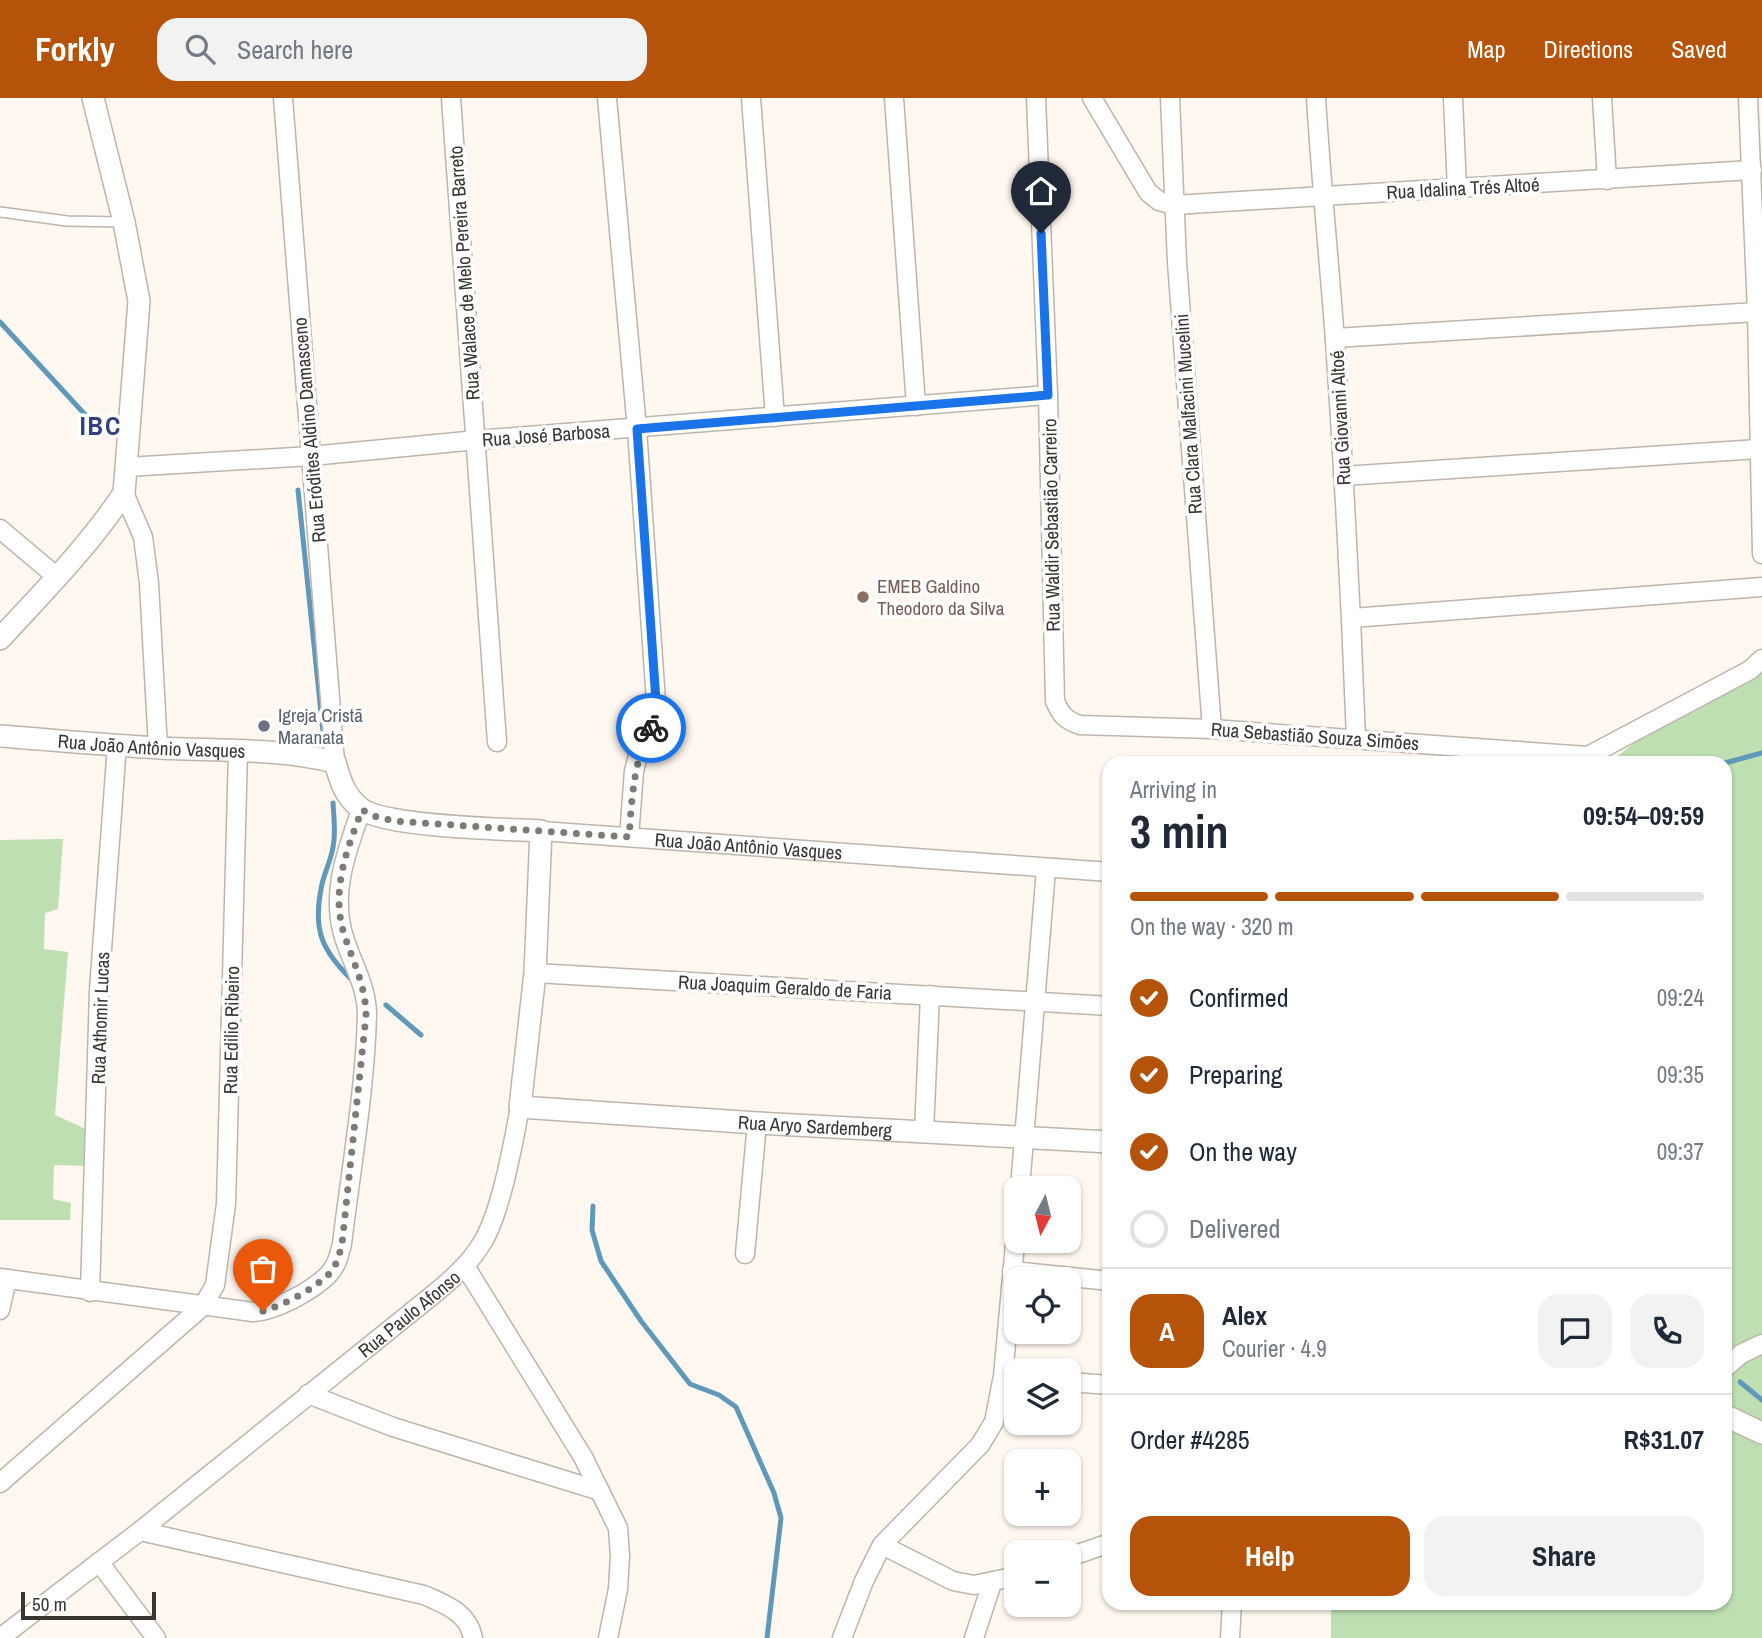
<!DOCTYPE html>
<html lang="en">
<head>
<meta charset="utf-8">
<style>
	body { margin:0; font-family:"Archivo Narrow",sans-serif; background:#f2f2f3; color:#1f2937; height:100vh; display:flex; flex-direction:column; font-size:26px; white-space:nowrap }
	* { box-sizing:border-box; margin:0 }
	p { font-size:23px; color:#747a83 }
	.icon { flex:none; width:38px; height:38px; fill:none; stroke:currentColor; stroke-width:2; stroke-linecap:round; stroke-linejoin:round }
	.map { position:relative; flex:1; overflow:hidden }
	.details { position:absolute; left:1102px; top:658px; width:630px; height:854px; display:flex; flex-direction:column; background:#fff; border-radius:21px; box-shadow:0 2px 5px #0004 }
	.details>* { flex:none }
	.needle { width:46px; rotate:187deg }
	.buttons { position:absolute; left:1004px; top:1078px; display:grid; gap:14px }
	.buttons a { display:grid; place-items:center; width:77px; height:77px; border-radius:14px; background:#fff; box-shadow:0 2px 5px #0004; font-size:35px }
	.scale { position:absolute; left:21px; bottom:18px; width:135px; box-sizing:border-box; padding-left:7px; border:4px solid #393632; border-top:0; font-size:19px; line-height:24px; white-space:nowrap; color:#393632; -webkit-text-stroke:5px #fff; paint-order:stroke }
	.pin { position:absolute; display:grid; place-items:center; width:60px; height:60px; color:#fff; margin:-72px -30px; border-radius:50% 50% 50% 0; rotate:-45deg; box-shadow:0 0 7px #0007 }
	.pin .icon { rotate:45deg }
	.courier { position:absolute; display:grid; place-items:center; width:70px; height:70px; margin:-35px; border:5px solid #1a73e8; border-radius:50%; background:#fff; color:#222; box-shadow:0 2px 9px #0007 }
	.summary em { font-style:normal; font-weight:700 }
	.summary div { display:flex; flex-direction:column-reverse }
	.summary { display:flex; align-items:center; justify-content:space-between; height:119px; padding:0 28px }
	h1 { font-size:46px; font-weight:700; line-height:52px }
	.bar { display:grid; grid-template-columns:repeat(4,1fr); gap:10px 7px; align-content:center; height:84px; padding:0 28px }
	.bar i { height:9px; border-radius:5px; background:#e0e1e3 }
	.bar .on { background:#b45309 }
	.bar p { grid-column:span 4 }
	.line { display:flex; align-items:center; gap:18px; padding:0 28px; border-top:2px solid #e0e1e3 }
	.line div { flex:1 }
	.round { display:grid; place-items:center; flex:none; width:74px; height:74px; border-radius:21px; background:#f2f2f3 }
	ol { padding:0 28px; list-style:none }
	li { display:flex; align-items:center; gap:21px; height:77px }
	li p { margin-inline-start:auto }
	li .icon { padding:7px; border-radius:50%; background:#b45309; color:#fff; stroke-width:4 }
	li:last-child { color:#747a83 }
	li i { width:38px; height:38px; border:4px solid #e0e1e3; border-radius:50% }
	.action { display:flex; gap:14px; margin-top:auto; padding:14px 28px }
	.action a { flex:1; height:80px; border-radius:21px; background:#b45309; color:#fff; font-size:28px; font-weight:700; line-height:80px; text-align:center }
	.action a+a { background:#f2f2f3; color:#1f2937 }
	header { display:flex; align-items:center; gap:42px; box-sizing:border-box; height:98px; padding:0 35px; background:#b45309; color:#fff }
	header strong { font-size:33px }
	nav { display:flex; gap:38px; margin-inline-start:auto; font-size:24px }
	.search { width:490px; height:63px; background:#f2f2f3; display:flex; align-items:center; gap:18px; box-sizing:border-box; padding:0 24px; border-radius:21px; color:#747a83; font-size:26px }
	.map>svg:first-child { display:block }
</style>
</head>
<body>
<header>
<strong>Forkly</strong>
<div class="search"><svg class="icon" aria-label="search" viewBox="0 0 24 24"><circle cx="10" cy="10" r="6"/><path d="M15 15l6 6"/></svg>Search here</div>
<nav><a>Map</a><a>Directions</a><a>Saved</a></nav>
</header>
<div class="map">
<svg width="1762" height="1540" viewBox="0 0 1762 1540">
	<rect width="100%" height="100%" fill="#fef8f0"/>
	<path fill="#bddfb2" d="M1762,573V1540H1331V1505H1726V665H1609L1665,620Z
		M63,741L58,811L45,815L44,851L68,854L55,1017L90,1033L87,1068L54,1067L53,1101L71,1105L70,1122H0V742Z"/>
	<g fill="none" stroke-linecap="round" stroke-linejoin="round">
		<path stroke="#6098ba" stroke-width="5" d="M0,224L101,334
			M298,392L323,634
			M1725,665L1762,655
			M333,705C334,721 336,738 332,754C329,767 323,778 321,791C313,832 322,852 350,880
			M386,907L421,937
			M1726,1098V1119
			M593,1108L592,1132L601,1163L641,1223L690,1286L719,1297L736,1309L774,1395L781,1420L767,1540
			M1740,1284L1762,1302"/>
		<defs>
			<path id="service" d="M0,114L67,123L122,124"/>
			<g id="minor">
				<path d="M283,0L335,664"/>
				<path d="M451,0L497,644"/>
				<path d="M607,0L637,331L656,603L654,623L639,654L634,673L629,739"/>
				<path d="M751,0L775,319"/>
				<path d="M894,0L916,308"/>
				<path d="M1036,0L1048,297L1055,603C1061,617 1065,622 1080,627L1212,631L1588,658"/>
				<path d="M1092,0L1148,94L1159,103L1174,107L1752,72"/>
				<path d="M1170,0L1177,164L1212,631"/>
				<path d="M1316,0C1321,81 1329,162 1335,243C1344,376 1351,508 1356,640"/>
				<path d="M1453,0L1457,91"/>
				<path d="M1602,0L1607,82"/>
				<path d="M1748,0L1757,214L1762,456"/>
				<path d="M1335,240L1757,214"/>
				<path d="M127,369L311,358L477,342L1048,297"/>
				<path d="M1343,378L1759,351"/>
				<path d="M124,395L143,439L149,485L158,650"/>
				<path d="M0,431L57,479"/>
				<path d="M1352,520L1762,489"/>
				<path d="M1581,665L1588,658L1750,572L1762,561"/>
				<path id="s1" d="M541,733L1110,774"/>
				<path d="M535,875L1110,908"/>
				<path d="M924,1034L930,897"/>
				<path d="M1020,1090L1046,771"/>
				<path d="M745,1156L757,1025"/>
				<path d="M465,1168L583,1359L618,1430L620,1458L618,1491L608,1540"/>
				<path d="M1012,1173L1110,1183"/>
				<path d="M0,1180L253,1214C275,1213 312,1193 328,1177C337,1168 339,1157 342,1146C351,1070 365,993 367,917C367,887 351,864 343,836C331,792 347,753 361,712"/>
				<path d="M90,1194L99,892L117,647"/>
				<path d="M0,1212L7,1181"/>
				<path d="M1726,1269L1741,1256L1762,1246"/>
				<path d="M1069,1284L1110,1287"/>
				<path d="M308,1296L393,1329L600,1393"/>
				<path d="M0,1385L203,1208L215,1187L226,1106L238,653"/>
				<path d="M140,1433L424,1497C446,1507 468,1514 473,1540"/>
				<path d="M882,1447L953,1483L974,1487L1017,1478"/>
				<path d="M1069,1459L1110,1445"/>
				<path d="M99,1464L156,1540"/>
				<path id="s2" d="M0,1540L140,1433L429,1200C449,1184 469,1167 482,1145C501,1115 513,1046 520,1009"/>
				<path d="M842,1540L864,1483L882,1447L980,1347L994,1324L1003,1278L1017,1124"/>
				<path d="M974,1540L992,1485"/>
				<path d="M1230,1540L1232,1505"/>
			</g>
			<g id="tertiary">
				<path d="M0,541C43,494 89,448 124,395L139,203L124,124L93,0"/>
				<path id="s3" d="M0,638C53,642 106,647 160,650C218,653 278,650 335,664C340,682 344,697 360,710C383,729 505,731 541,733L535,875L520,1009L757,1025L1110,1044"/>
				<path d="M1726,1318L1762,1335"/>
			</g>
		</defs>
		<use href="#service" stroke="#bdb5ac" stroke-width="12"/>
		<use href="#minor" stroke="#bdb5ac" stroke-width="21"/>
		<use href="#tertiary" stroke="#bdb5ac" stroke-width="24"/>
		<use href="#service" stroke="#fff" stroke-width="9"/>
		<use href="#minor" stroke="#fff" stroke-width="18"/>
		<use href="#tertiary" stroke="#fff" stroke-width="21"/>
	</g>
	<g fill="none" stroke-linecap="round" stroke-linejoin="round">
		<path stroke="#7e7a74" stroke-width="7" stroke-dasharray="0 12.6" d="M263,1213C283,1208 313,1191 328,1177C337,1168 339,1157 342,1146L366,918C366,889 354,866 345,839C330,795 346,753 362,712L377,719L394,723L629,739C632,700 633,665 651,630"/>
		<path stroke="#1a73e8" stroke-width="9" d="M651,630L654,623L656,603L637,331L1048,297L1041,135"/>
	</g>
	<circle fill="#8d6e63" stroke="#fff" stroke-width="2.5" cx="863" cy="499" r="7"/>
	<circle fill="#6b7280" stroke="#fff" stroke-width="2.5" cx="264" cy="628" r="7"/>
	<g text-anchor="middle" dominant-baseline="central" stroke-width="7" stroke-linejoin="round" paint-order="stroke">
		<g font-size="19" fill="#393632" stroke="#fff">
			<text transform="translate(1463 90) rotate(-3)">Rua Idalina Trés Altoé</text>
			<text transform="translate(464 175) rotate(-94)">Rua Walace de Melo Pereira Barreto</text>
			<text transform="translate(1188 316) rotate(-94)">Rua Clara Malfacini Mucelini</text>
			<text transform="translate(1340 320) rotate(-93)">Rua Giovanni Altoé</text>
			<text transform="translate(309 332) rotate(-95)">Rua Eródites Aldino Damasceno</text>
			<text transform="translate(546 337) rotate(-4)">Rua José Barbosa</text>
			<text transform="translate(1051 427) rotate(-91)">Rua Waldir Sebastião Carreiro</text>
			<text transform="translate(1315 638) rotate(4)">Rua Sebastião Souza Simões</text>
			<text stroke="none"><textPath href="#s3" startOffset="152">Rua João Antônio Vasques</textPath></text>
			<text stroke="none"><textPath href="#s1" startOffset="208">Rua João Antônio Vasques</textPath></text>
			<text transform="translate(785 889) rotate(3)">Rua Joaquim Geraldo de Faria</text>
			<text transform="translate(100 920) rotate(-88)">Rua Athomir Lucas</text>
			<text transform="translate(231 932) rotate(-89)">Rua Edilio Ribeiro</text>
			<text stroke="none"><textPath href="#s3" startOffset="1146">Rua Aryo Sardemberg</textPath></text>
			<text stroke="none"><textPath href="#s2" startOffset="522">Rua Paulo Afonso</textPath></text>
		</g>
		<g font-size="19" fill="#785e54" stroke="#fff" text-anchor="start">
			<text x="877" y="488">EMEB Galdino<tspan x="877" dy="22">Theodoro da Silva</tspan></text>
		</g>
		<g font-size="19" fill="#5b616d" stroke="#fff" text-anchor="start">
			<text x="278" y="617">Igreja Cristã<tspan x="278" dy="22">Maranata</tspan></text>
		</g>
		<g font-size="26" font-weight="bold" letter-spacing="2" fill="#32417b" stroke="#fff">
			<text x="101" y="327">IBC</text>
		</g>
	</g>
</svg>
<div class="buttons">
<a><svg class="needle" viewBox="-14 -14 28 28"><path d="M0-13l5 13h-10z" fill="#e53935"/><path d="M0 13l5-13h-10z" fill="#747a83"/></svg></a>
<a><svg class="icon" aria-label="locate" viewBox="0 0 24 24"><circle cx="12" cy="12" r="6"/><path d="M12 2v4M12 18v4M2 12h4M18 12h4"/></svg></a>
<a><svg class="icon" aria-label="layers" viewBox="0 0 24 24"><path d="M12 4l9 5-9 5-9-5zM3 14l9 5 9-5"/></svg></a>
<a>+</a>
<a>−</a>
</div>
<div class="scale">50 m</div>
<div class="pin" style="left:263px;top:1213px;background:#ea580c"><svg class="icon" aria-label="bag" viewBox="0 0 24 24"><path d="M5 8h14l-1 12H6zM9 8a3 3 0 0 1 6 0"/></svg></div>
<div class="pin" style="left:1041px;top:135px;background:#1f2937"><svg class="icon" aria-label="home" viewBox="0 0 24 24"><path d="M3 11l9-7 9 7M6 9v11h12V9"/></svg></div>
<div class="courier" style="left:651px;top:630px"><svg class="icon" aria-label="bike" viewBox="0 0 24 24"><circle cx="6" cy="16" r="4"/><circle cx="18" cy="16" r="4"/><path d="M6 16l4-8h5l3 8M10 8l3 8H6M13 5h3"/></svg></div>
<section class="details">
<div class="summary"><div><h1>3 min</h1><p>Arriving in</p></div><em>09:54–09:59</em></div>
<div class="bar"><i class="on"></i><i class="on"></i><i class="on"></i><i></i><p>On the way · 320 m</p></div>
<ol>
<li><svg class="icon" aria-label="check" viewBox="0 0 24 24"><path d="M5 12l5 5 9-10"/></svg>Confirmed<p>09:24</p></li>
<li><svg class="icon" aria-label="check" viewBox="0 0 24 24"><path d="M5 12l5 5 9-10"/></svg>Preparing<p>09:35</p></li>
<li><svg class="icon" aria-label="check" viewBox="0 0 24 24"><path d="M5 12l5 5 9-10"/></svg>On the way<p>09:37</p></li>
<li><i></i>Delivered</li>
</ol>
<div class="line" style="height:126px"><b class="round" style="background:#b45309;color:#fff">A</b><div><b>Alex</b><p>Courier · 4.9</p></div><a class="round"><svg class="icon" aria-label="chat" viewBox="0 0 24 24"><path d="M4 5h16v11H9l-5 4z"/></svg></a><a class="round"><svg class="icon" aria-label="phone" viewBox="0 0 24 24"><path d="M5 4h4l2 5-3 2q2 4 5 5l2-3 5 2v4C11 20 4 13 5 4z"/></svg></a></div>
<div class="line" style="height:91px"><div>Order #4285</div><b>R$31.07</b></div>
<div class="action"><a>Help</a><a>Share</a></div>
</section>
</div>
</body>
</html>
